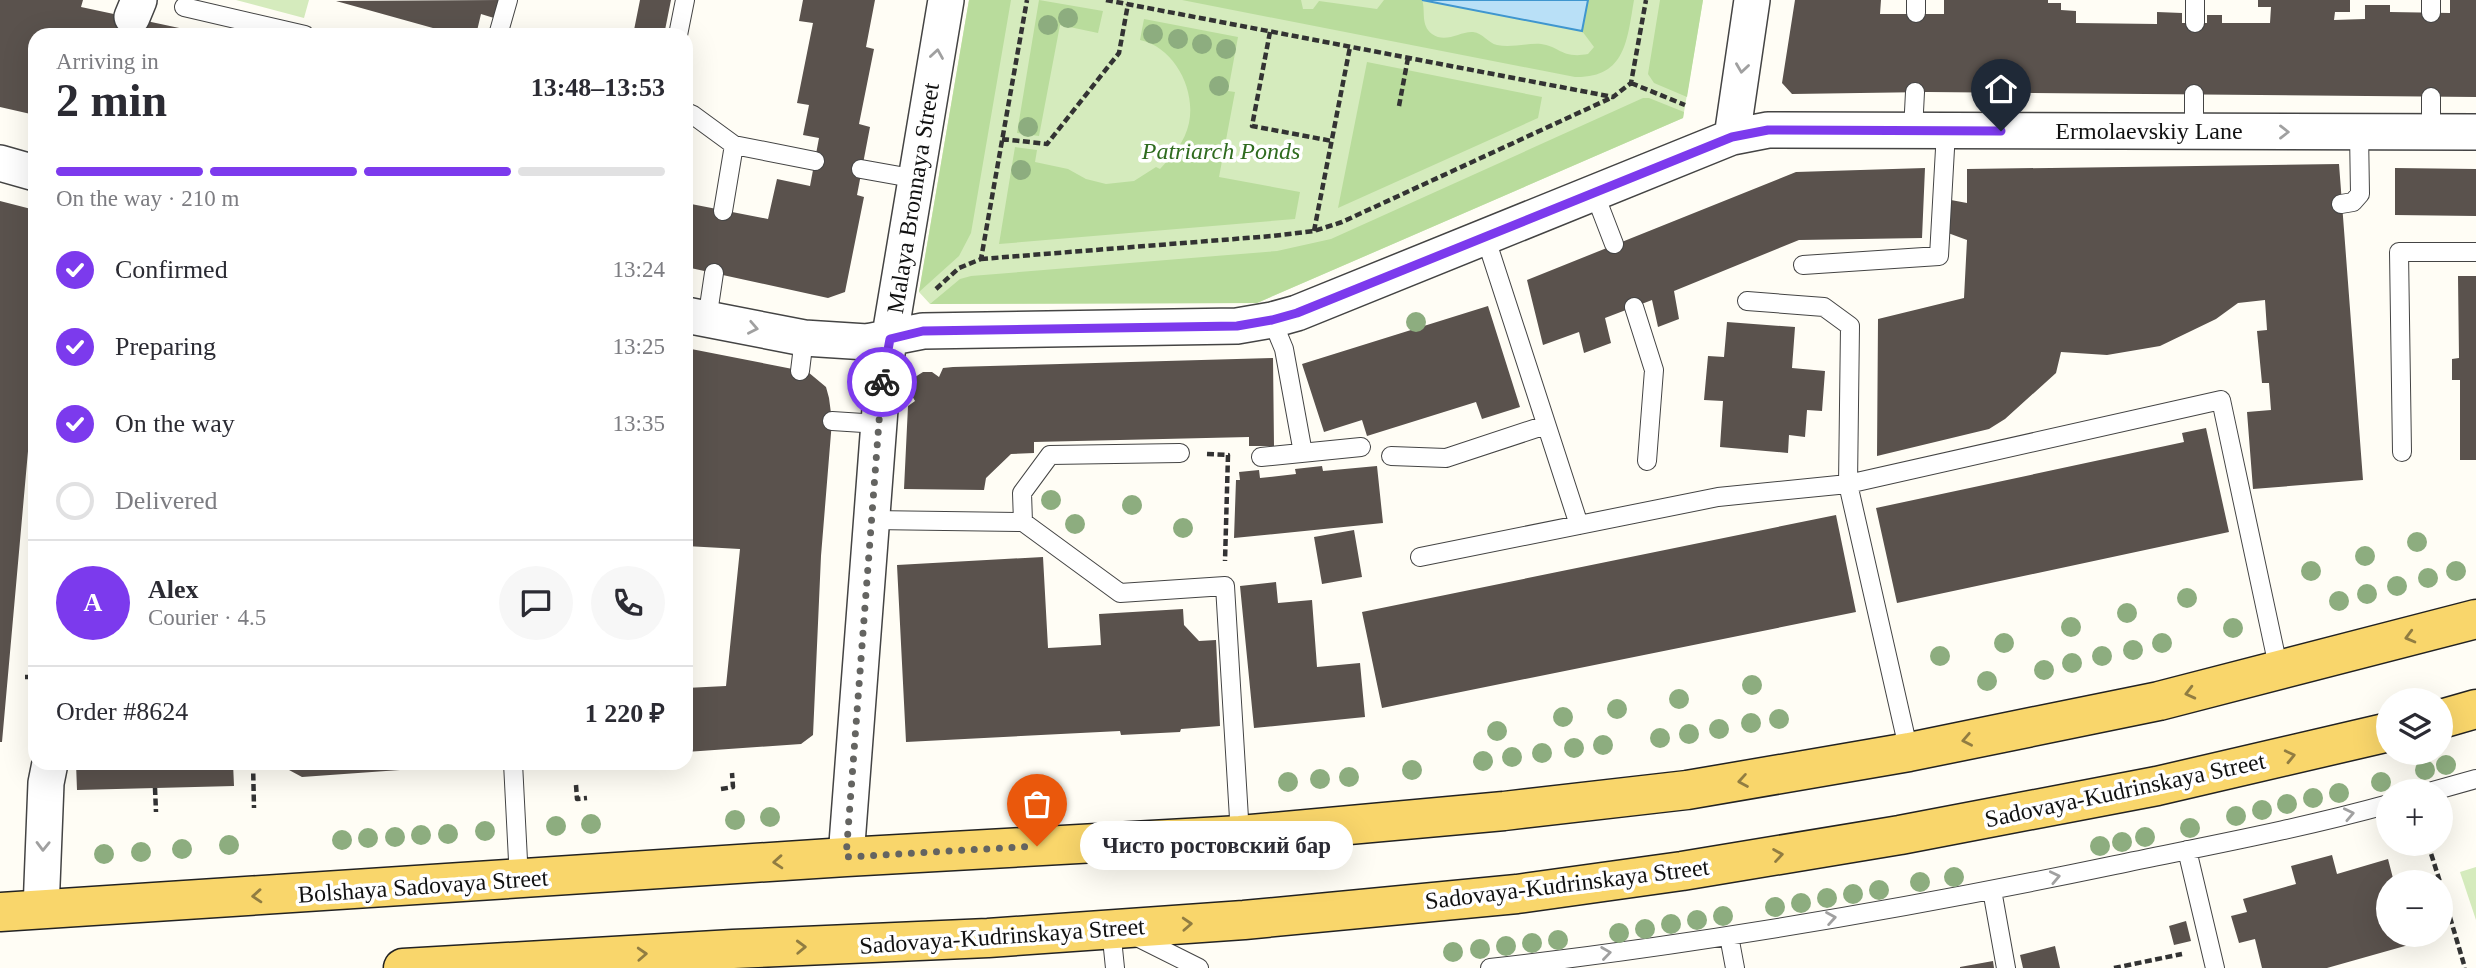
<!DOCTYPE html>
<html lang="en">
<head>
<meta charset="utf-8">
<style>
	body { margin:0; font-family:Georgia,serif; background:#f7f7f7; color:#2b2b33; height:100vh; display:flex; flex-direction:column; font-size:26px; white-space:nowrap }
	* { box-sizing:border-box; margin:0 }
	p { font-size:23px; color:#7c7c81 }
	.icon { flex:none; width:38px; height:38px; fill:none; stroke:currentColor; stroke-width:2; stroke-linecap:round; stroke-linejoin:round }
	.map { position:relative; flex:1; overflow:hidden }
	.panel { position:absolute; left:28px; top:28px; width:665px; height:742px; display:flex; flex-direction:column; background:#fff; border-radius:21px; box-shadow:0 7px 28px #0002 }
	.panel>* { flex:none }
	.buttons { position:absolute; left:2376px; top:688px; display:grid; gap:14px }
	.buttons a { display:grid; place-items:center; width:77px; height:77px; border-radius:50%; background:#fff; box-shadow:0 7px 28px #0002; font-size:35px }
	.pin { position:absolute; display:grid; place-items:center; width:60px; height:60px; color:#fff; margin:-72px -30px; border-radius:50% 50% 50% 0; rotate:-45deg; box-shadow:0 0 7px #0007 }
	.pin .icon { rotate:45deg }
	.courier { position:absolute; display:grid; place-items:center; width:70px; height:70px; margin:-35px; border:5px solid #7c3aed; border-radius:50%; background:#fff; color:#222; box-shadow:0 2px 9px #0007 }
	.bubble { position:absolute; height:49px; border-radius:24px; background:#fff; box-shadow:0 7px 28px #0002; font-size:23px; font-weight:700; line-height:49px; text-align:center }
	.head em { font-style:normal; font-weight:700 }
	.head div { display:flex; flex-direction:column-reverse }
	.head { display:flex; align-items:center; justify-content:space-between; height:119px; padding:0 28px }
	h1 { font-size:46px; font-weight:700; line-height:52px }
	.bar { display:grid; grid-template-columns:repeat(4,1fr); gap:10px 7px; align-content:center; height:84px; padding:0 28px }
	.bar i { height:9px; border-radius:5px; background:#e1e1e2 }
	.bar .active { background:#7c3aed }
	.bar p { grid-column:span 4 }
	.line { display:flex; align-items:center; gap:18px; padding:0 28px; border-top:2px solid #e1e1e2 }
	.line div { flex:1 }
	.round { display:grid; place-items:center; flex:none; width:74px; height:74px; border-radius:37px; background:#f7f7f7 }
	ol { padding:0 28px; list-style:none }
	li { display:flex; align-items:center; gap:21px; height:77px }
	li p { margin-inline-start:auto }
	li .icon { padding:7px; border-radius:50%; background:#7c3aed; color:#fff; stroke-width:4 }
	li:last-child { color:#7c7c81 }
	li i { width:38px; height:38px; border:4px solid #e1e1e2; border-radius:50% }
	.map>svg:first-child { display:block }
</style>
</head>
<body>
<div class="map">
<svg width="2476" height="968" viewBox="0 0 2476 968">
	<rect width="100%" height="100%" fill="#fffdf5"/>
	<path fill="#d5ebbd" d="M236,0H309L304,18Z
		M969,0H1703L1683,118L1257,303L930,304L919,292Z
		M2476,867V920L2460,872Z"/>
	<path fill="#b9dc9c" d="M969,0H1011L971,233L959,256L919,292Z
		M1039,0L1103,11L1098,33L1060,25L1039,136L1017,133Z
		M1182,0H1301L1303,9H1313L1319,1L1377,9L1384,0H1422C1426,10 1420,25 1432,34C1446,44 1460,31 1473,32C1483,33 1488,43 1497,45C1511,48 1527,43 1541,44C1559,46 1562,59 1588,54L1594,47L1582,31L1588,0H1634C1627,40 1626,78 1575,77Z
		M1660,0H1703L1687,97L1654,83L1648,74Z
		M1144,19L1238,37L1228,91L1235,92L1219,177L1300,192L1295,219L999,244L1015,147L1037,150L1035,162L1068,169L1086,179L1106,184L1134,181L1156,167L1160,169C1173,155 1185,142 1189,123C1196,89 1174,47 1140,40Z
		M1367,62L1542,97L1538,118L1338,208Z
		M1643,98H1649L1684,112L1683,118L1257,303L930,304L960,279L971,276L1277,251L1331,239Z"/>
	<path fill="#b9e0f7" stroke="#3f96cf" stroke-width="2" d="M1422,0H1588L1582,31Z"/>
	<path fill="#5a524d" d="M0,0H83L81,7L212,35H35V115L0,107Z
		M499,0L494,18L481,14L476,35H458L336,1Z
		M640,0H671L664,35H633Z
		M803,0H875L866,47L874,49L859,124L870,127L857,195L864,197L845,292L828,298L686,267V203L768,219L777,179L810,186L819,138L803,135L809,105L797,103L813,23L799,21Z
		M1795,0H1881L1880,14H1944V0H2048V3H2061V10L2076,11V23L2157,24V12L2182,13V23H2207V15H2222V23H2270L2271,7H2258V0H2350V12H2335L2334,20L2365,19V5H2390V12L2450,13V0H2476V97L1928,92L1792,94L1782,83Z
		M2339,164L2363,480L2253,489L2247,412L2271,410L2269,383H2262L2257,331L2267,330L2265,300L2238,303L2216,319L2160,346L2107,355L2061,352L2056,373L2005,419L1989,429L1877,456L1878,319L1964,298L1967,240L1948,233L1951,200L1967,203V169Z
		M1925,168L1922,238L1799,240L1674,291L1679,319L1658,327L1652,300L1605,318L1611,343L1584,353L1579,332L1543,345L1527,280L1796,172Z
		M2395,168L2476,169V216L2395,215Z
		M0,201L35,210V373L2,742H0Z
		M2458,276H2476V460H2460V380H2452V359L2459,358Z
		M1488,306L1520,407L1482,419L1476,402L1367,436L1362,420L1324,432L1302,364Z
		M1727,322L1795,327L1792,368L1825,371L1822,411L1807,410L1805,437L1789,435L1788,453L1720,447L1723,401L1704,400L1708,356L1724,357Z
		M686,348L808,372L826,387L829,398L832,421L821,556L813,735L801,744L686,752V688L726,686L740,549L686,546Z
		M1273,358L1274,446H1249V437L1034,442V453L1011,454L986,478L984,490L904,489L908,406L915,401L911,394L910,385L915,377L923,372H932L939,377L943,368L953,367Z
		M2206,428L2229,532L1897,603L1876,508L2184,442L2182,433Z
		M1322,466L1323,471L1377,466L1383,523L1234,538L1236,480H1240L1239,472L1259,470L1260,478L1296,474L1295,469Z
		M1836,515L1856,612L1382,708L1362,612Z
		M1354,530L1362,577L1322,584L1314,537Z
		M1043,557L1048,648L1101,645L1099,614L1183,609L1184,625L1199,641L1216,640L1220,726L1181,729L1180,732L1121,735L1120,731L906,742L897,565Z
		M1276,582L1278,603L1312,600L1317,667L1360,663L1365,717L1254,728L1240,586Z
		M76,763H233L234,786L77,790Z
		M289,763H470V765L302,777L289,770Z
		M2332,855L2337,874L2388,859L2394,882H2389V934L2425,935L2411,939L2412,944L2327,968H2262L2255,939L2239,943L2231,916L2247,912L2243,899L2296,884L2291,866Z
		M2186,921L2191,941L2174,945L2169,926Z
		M2055,946L2060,968H2023L2020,955Z
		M1993,961L1994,968H1960V967Z"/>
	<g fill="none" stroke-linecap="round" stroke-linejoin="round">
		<defs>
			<path id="service" d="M184,7L305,35
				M1916,13V0
				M2431,13V0
				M2195,23V0
				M498,35L508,0
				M678,35L685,0
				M2431,97V132
				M686,112L693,115L734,145L723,211
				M1913,131L1915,92
				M2194,131V94
				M734,145L815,161
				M861,169L917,179
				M1594,192L1614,244
				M2341,204L2353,202L2360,194L2359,132
				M1485,236L1579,525
				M1803,265L1939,256L1946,131
				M1634,307L1654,370L1647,461
				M707,320L714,273
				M1272,320L1284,349L1303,453
				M800,371L804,338
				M832,421L879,424
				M2402,452L2399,252H2476
				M1391,456L1446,458L1546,425
				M1261,457L1361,447
				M872,520L1023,522L1120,593L1225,586L1240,835
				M1023,522L1022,493L1050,455L1180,453
				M1420,557L1718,497L1848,484L1850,326L1824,307L1747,301
				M1909,752L1848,484L2221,400L2279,671
				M513,763L519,880
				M2433,791L2476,779
				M2187,850L2215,968
				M1992,890L2006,968
				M1111,929L1115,968
				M1135,936L1199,968
				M1729,936L1735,968
				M1490,968C1700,944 1909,908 2115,865C2206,846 2299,829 2389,804"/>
			<path id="minor" d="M132,17L139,0
				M1732,137L1752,0
				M0,163L35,173
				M686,315L804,338L867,342L923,331L1237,326L1272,320L1297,313L1732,137L1768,130L2476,132
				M846,857L882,383L946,0
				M41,910L46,783L50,763"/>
			<path id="primary" d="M2441,719L2476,709
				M0,912L846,857L1240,835L1504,811L1687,790L1909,752L2159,701L2476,619
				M403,968L733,949L988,938L1244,920L1517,894L1682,871L1900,835L2157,786L2389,732"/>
		</defs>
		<use href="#service" stroke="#444" stroke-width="20"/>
		<use href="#minor" stroke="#444" stroke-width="38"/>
		<use href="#primary" stroke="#222" stroke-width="41"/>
		<path stroke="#333" stroke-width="4.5" stroke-dasharray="7 3.5" stroke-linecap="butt" d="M1106,0L1613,97L1631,83L1646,0
			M1270,32L1252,126L1332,141
			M1631,83L1685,105
			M1399,106L1408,58
			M1002,139L1047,144L1119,53L1128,4
			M1314,231L1350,47
			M981,259L1272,236L1314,231L1342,222L1613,97
			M936,289L959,268L981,259L1027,0
			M1207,454L1228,455L1225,561
			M31,614L35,615
			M25,677H35
			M253,763L254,808
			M576,785L577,799L587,798
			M155,788L156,812
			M721,789L733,787L732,773
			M2428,844L2440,882
			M2441,887L2465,968
			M2114,968L2182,954"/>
		<use href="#service" stroke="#fff" stroke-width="18"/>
		<use href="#minor" stroke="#fff" stroke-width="35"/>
		<use href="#primary" stroke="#f9d66b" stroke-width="38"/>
	</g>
	<g fill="#8dad7f">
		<circle cx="1068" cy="18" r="10"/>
		<circle cx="1048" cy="25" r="10"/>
		<circle cx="1153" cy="34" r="10"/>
		<circle cx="1178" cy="39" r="10"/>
		<circle cx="1202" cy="44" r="10"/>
		<circle cx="1226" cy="49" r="10"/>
		<circle cx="1219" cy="86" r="10"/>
		<circle cx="1028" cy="127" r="10"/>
		<circle cx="1021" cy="170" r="10"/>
		<circle cx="1416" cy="322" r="10"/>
		<circle cx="1051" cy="500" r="10"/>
		<circle cx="1132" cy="505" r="10"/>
		<circle cx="1075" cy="524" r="10"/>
		<circle cx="1183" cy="528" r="10"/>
		<circle cx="2417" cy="542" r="10"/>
		<circle cx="2365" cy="556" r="10"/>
		<circle cx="2311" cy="571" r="10"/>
		<circle cx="2456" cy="571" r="10"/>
		<circle cx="2428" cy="578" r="10"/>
		<circle cx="2397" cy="586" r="10"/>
		<circle cx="2367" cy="594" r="10"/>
		<circle cx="2187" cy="598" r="10"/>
		<circle cx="2339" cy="601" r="10"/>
		<circle cx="2127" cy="613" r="10"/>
		<circle cx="2071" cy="627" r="10"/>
		<circle cx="2233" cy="628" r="10"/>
		<circle cx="2004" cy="643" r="10"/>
		<circle cx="2162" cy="643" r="10"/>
		<circle cx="2133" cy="650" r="10"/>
		<circle cx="1940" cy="656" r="10"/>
		<circle cx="2102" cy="656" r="10"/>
		<circle cx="2072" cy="663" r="10"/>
		<circle cx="2044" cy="670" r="10"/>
		<circle cx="1987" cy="681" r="10"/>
		<circle cx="1752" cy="685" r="10"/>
		<circle cx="1679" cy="699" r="10"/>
		<circle cx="1617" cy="709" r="10"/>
		<circle cx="1563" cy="717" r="10"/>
		<circle cx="1779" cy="719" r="10"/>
		<circle cx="1751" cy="723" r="10"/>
		<circle cx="1719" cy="729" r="10"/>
		<circle cx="1497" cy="731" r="10"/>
		<circle cx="1689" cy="734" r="10"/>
		<circle cx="1660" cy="738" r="10"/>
		<circle cx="1603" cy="745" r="10"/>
		<circle cx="1574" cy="748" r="10"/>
		<circle cx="1542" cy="753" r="10"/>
		<circle cx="1512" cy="757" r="10"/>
		<circle cx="1483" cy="761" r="10"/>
		<circle cx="2446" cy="765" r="10"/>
		<circle cx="1412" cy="770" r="10"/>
		<circle cx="2425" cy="770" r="10"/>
		<circle cx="1349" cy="777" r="10"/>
		<circle cx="1320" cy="779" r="10"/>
		<circle cx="1288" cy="782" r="10"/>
		<circle cx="2381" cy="782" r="10"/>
		<circle cx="2339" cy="793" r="10"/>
		<circle cx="2313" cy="798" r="10"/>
		<circle cx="2287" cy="804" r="10"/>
		<circle cx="2262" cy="810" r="10"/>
		<circle cx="2236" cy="816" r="10"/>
		<circle cx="770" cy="817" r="10"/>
		<circle cx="735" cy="820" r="10"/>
		<circle cx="591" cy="824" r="10"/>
		<circle cx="556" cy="826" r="10"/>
		<circle cx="2190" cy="828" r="10"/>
		<circle cx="485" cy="831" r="10"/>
		<circle cx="448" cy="834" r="10"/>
		<circle cx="421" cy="835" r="10"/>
		<circle cx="395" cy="837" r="10"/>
		<circle cx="2145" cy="837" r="10"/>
		<circle cx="368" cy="838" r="10"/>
		<circle cx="342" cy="840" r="10"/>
		<circle cx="2122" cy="842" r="10"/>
		<circle cx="229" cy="845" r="10"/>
		<circle cx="2100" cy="846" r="10"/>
		<circle cx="182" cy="849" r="10"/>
		<circle cx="141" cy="852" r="10"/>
		<circle cx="104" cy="854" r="10"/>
		<circle cx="1954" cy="877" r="10"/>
		<circle cx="1920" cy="882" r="10"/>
		<circle cx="1879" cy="890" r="10"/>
		<circle cx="1853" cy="894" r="10"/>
		<circle cx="1827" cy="898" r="10"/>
		<circle cx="1801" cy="903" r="10"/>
		<circle cx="1775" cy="907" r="10"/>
		<circle cx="1723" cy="916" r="10"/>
		<circle cx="1697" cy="920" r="10"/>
		<circle cx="1671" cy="924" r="10"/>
		<circle cx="1645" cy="929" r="10"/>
		<circle cx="1619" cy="933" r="10"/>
		<circle cx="1558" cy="940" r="10"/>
		<circle cx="1532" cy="943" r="10"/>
		<circle cx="1506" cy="946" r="10"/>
		<circle cx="1480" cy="949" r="10"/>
		<circle cx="1453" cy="952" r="10"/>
	</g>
	<defs><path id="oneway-chevron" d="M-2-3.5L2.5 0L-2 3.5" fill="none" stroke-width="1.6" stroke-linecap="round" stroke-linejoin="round" transform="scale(1.75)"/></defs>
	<g stroke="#a0a0a0">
		<use href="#oneway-chevron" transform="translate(937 54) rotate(-81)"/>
		<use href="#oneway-chevron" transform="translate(1742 68) rotate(98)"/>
		<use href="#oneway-chevron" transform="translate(2284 132)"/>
		<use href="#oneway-chevron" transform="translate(753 328) rotate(11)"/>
		<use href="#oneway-chevron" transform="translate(2349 814) rotate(-12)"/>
		<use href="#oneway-chevron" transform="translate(43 846) rotate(91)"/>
		<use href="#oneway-chevron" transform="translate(2055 877) rotate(-12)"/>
		<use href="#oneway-chevron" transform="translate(1831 918) rotate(-10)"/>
		<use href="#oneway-chevron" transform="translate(1606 953) rotate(-8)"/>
	</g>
	<g stroke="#917d42">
		<use href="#oneway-chevron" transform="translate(2410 637) rotate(165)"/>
		<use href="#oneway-chevron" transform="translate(2190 693) rotate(166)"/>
		<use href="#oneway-chevron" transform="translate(1967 740) rotate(169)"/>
		<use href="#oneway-chevron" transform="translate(2290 756) rotate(-13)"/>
		<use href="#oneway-chevron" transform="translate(1743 781) rotate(170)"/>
		<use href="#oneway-chevron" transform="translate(1778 855) rotate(-9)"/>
		<use href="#oneway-chevron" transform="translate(778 862) rotate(176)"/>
		<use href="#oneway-chevron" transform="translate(257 896) rotate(176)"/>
		<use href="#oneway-chevron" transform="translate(1187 924) rotate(-3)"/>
		<use href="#oneway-chevron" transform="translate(801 947) rotate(-2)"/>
		<use href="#oneway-chevron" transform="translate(642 954) rotate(-3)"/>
	</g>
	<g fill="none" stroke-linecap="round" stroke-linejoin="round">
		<path stroke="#646461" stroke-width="7" stroke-dasharray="0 12.6" d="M882,382L846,857L1037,846"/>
		<path stroke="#7c3aed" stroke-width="9" d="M882,382L890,339L923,331L1237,326L1272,320L1297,313L1732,137L1768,130L2001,131"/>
	</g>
	<g text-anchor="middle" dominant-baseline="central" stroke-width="7" stroke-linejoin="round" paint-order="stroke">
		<g font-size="24" fill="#111" stroke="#fff">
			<text x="2149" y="131">Ermolaevskiy Lane</text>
			<text transform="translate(913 198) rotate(-81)">Malaya Bronnaya Street</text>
			<text transform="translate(2125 790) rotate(-12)">Sadovaya-Kudrinskaya Street</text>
			<text transform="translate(1567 884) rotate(-7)">Sadovaya-Kudrinskaya Street</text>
			<text transform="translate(423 886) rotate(-4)">Bolshaya Sadovaya Street</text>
			<text transform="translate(1002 936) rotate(-4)">Sadovaya-Kudrinskaya Street</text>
		</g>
		<g font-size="24" font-style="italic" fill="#2f6b1f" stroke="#fff">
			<text x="1221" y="151">Patriarch Ponds</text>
		</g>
	</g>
</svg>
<div class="buttons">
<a><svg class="icon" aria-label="layers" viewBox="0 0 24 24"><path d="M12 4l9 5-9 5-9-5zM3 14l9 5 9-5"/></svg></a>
<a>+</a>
<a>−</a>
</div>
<div class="pin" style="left:1037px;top:846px;background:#ea580c"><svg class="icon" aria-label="bag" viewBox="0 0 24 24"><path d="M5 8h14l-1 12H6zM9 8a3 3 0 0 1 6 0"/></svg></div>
<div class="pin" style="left:2001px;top:131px;background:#1f2937"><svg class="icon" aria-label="home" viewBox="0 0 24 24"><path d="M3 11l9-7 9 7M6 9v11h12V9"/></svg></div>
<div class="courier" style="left:882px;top:382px"><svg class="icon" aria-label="bike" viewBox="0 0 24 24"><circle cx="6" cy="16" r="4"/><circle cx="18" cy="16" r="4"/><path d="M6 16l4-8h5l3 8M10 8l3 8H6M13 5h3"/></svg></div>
<div class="bubble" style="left:1080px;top:821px;width:273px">Чисто ростовский бар</div>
<section class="panel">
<div class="head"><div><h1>2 min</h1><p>Arriving in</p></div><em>13:48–13:53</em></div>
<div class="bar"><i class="active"></i><i class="active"></i><i class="active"></i><i></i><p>On the way · 210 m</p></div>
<ol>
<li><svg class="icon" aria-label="check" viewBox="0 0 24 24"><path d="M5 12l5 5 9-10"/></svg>Confirmed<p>13:24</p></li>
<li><svg class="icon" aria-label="check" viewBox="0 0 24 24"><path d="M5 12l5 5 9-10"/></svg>Preparing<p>13:25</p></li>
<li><svg class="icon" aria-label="check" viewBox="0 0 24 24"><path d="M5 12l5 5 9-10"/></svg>On the way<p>13:35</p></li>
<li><i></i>Delivered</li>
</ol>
<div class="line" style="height:126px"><b class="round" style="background:#7c3aed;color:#fff">A</b><div><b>Alex</b><p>Courier · 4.5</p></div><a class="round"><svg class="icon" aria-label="chat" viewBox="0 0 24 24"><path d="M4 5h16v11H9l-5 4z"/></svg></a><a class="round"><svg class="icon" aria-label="phone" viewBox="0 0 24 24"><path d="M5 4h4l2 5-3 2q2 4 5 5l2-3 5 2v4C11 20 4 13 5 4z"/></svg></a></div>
<div class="line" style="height:91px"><div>Order #8624</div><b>1 220 ₽</b></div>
</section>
</div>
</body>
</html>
